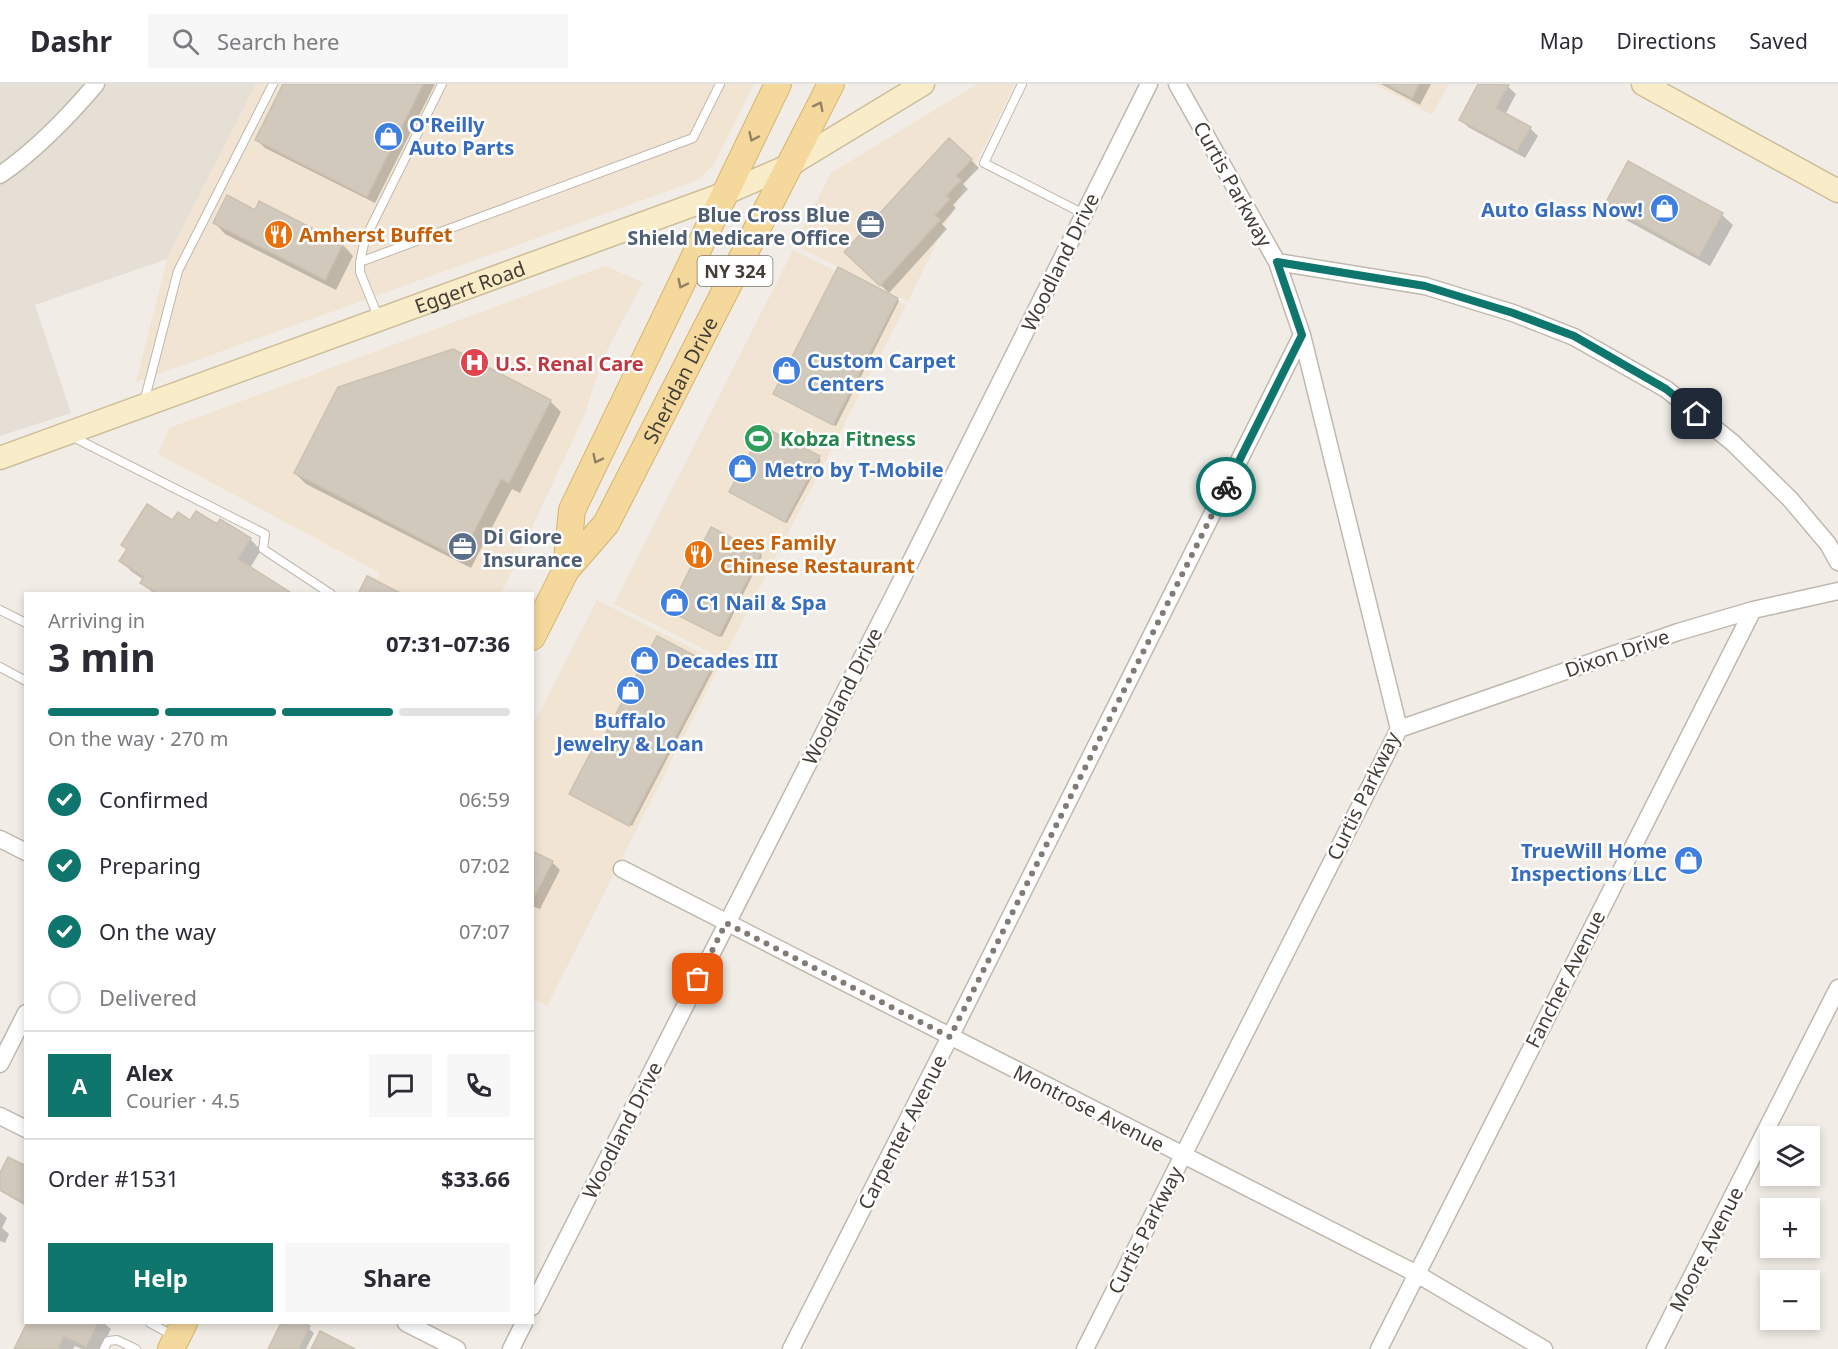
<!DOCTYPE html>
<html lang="en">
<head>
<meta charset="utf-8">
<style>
	body { margin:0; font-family:"Noto Sans",sans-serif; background:#f7f7f7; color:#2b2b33; height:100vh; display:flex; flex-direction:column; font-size:22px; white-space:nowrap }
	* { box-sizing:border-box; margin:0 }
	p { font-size:20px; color:#7c7c81 }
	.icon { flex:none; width:33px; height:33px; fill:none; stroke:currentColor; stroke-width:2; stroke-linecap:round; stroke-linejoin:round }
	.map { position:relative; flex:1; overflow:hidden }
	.panel { position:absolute; left:24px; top:508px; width:510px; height:732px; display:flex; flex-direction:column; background:#fff; border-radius:0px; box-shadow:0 3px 9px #0003 }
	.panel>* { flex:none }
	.controls { position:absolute; left:1760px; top:1042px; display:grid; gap:12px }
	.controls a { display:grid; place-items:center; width:60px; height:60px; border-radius:0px; background:#fff; box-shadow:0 3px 9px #0003; font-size:30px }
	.pin { position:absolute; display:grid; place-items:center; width:51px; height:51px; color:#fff; margin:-26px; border-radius:12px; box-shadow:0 3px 9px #0006 }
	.courier { position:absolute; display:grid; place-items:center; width:60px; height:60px; margin:-30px; border:4px solid #0f766e; border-radius:50%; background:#fff; color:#222; box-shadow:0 2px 8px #0007 }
	.overview em { font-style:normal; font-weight:700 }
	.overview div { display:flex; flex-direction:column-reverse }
	.overview { display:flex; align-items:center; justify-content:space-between; height:102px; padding:0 24px }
	h1 { font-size:39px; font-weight:700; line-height:45px }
	.bar { display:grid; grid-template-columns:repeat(4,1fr); gap:9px 6px; align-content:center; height:72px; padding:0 24px }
	.bar i { height:8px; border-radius:4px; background:#e1e1e2 }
	.bar .active { background:#0f766e }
	.bar p { grid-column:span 4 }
	.line { display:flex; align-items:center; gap:15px; padding:0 24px; border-top:2px solid #e1e1e2 }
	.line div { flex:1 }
	.round { display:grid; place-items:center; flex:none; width:63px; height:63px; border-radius:0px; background:#f7f7f7 }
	ol { padding:0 24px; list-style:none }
	li { display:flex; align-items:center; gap:18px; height:66px }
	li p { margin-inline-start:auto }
	li .icon { padding:6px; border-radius:50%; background:#0f766e; color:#fff; stroke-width:4 }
	li:last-child { color:#7c7c81 }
	li i { width:33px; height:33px; border:3px solid #e1e1e2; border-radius:50% }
	.button { display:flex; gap:12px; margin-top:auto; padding:12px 24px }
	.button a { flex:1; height:69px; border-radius:0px; background:#0f766e; color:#fff; font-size:24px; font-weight:700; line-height:69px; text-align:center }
	.button a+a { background:#f7f7f7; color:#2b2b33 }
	header { display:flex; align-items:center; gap:36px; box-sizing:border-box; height:84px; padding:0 30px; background:#fff; border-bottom:2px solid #e1e1e2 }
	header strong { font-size:28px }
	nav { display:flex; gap:33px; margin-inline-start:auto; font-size:21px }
	.search { width:420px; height:54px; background:#f7f7f7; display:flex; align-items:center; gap:15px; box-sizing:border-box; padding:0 21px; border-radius:0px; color:#7c7c81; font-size:22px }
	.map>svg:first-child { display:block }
</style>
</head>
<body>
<header>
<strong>Dashr</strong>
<div class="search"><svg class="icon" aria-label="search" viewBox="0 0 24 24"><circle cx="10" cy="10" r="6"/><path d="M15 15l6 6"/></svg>Search here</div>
<nav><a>Map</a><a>Directions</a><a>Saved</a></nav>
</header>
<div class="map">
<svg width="1838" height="1265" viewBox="0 0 1838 1265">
	<rect width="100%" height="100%" fill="#f1ede6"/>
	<path fill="#e5dfd5" d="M0,0H256L167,175L35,221L71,329L0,352Z"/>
	<path fill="#f1e4d3" d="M256,0H754L714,81L696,97L136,298L167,175Z
		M977,0H1015L908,217L794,161L831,89Z
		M1375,0H1449L1432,31Z
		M793,166L906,221L723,575L614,520Z
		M605,182L643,198L602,276L585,330L501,510H357L367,490L377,494L380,489L158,370L169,344Z
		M597,516L721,579L547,922L533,915L532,643Z"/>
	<path fill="#0003" d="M285,0H435L375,119L265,64L257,56Z
		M1381,0H1431L1420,21Z
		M1480,0H1505L1516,10L1505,31L1530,44L1538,52L1525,74L1468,43L1460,35Z
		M971,76L979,84L963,100L968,105L953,121L956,124L942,140L947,145L889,209L854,176Z
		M260,119L343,161L353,172L336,206L225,150L215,139L256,128Z
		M1606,120L1722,131L1733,141L1710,182L1617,131Z
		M897,215L899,217L836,342L777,312Z
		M550,317L561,328L520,409L512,405L471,484L306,400L295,389Z
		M819,374L821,376L787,439L731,408Z
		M173,438H191L217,442L250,455L261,466L250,484L290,510H154L142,498L144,496L132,488L121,477Z
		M760,470L762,472L722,553L673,529Z
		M712,582L714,585L632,742L573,712L598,668Z
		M532,768L552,778L560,786L540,825L532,822Z
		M26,1084V1122L0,1107V1093Z
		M0,1128L7,1134L2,1144L9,1150L5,1159L0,1157Z
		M28,1239H104L111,1245L101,1265H82L75,1262L73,1265H15Z
		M283,1239H301L314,1249L306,1265H270Z"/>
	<path fill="#d2c9bd" stroke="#ccc0b1" stroke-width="1.5" d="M283,0H423L367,113L255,56Z
		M1386,0H1419L1412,14Z
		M1478,0L1509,1L1496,24L1531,43L1517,67L1459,36Z
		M949,54L972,75L956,92L961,96L946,112L950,115L935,131L940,136L880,202L844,168Z
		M1628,77L1723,129L1699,173L1605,120Z
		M227,111L255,126L259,117L343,160L325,196L213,139Z
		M838,183L898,214L833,341L773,310Z
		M453,265L551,316L509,399L501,395L460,475L294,389L338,303Z
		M764,343L820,372L785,438L729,408Z
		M147,420L172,436L178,428L190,436L196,427L217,440L220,435L251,454L238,475L293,510H158L140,499L144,493L119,477L127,465L121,461Z
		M711,443L761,469L719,552L669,527Z
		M367,492L402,510H358Z
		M657,552L713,581L629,742L569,710L593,664L597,666Z
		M532,767L553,777L532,817Z
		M8,1073L26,1082V1120L0,1106V1089Z
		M27,1239H98L86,1263L64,1252L58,1265H14Z
		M281,1239H304L310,1242L299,1265H268Z
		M320,1247L355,1265H311Z"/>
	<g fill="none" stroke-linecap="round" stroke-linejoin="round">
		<defs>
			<path id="lane" d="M1022,0L984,79L1084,130
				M360,178L693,54L720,0
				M379,235L360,188V178L365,155L442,0
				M144,318L178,187L273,0
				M71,352L265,450L263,465L331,510
				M0,526L26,539
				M0,583L26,597
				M150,1239L174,1252
				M104,1265L108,1257L117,1256L136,1265"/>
			<path id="street" d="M0,91C36,66 68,33 96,0
				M1277,178L1425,202L1513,229L1574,253L1666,305L1733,359L1790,415L1828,460L1838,478
				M1399,645L1678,548L1753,526L1838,507
				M0,755L26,768
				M622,785L1417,1190L1544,1265
				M0,980L26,929
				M0,1032L26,1045
				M532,1223L894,511L1149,0
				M406,1239L457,1265
				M511,1265L524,1239
				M791,1265L957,939L1302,251
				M1085,1265L1399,645L1302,251L1277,178L1177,0
				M1379,1265L1753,526
				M1655,1265L1838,904"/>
			<g id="secondary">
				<path d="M1643,0L1838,107"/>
				<path id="s1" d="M0,374L726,109L788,82L923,0"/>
			</g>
			<g id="primary">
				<path d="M566,486L572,426L778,0"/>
				<path id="s2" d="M532,553L566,486L606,440L831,0"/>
				<path d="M171,1265L184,1239"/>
			</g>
		</defs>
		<use href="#lane" stroke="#bfb8ad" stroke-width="10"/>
		<use href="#street" stroke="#bfb8ad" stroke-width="19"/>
		<use href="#secondary" stroke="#cdbe9a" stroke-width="25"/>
		<use href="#primary" stroke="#d7b46e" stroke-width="28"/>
		<use href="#lane" stroke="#fff" stroke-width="8"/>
		<use href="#street" stroke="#fff" stroke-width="16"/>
		<use href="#secondary" stroke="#f9ecc8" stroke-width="22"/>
		<use href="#primary" stroke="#f4d89c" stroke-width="26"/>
	</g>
	<defs><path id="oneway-chevron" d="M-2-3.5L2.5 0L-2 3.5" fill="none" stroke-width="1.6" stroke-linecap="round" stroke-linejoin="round" transform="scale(1.5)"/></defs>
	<g stroke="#938364">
		<use href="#oneway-chevron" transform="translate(819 22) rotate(-63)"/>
		<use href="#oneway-chevron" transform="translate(753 53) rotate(115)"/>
		<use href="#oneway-chevron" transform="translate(682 200) rotate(116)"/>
		<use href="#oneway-chevron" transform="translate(597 375) rotate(116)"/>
	</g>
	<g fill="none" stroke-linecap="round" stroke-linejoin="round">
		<path stroke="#807b74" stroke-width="6" stroke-dasharray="0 10.8" d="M698,895L726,839L950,953L1226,403"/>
		<path stroke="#0f766e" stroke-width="8" d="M1226,403L1302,251L1277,178L1425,202L1513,229L1574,252L1666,305L1697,330"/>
	</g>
	<defs>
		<symbol id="shop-disc" viewBox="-11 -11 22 22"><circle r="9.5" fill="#3f7fe0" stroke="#fff"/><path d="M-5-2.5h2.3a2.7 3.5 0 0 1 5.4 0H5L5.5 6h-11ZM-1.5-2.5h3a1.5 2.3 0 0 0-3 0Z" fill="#fff"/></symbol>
		<symbol id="office-disc" viewBox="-11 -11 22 22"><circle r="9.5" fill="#5c6f8a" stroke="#fff"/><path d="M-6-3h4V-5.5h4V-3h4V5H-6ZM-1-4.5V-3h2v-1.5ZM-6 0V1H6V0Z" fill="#fff"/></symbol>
		<symbol id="restaurant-disc" viewBox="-11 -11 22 22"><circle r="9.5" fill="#e8710a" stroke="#fff"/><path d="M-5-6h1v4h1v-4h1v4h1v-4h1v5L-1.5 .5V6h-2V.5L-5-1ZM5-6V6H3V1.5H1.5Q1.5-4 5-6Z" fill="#fff"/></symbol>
		<symbol id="hospital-disc" viewBox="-11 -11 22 22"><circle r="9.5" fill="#e0444e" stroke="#fff"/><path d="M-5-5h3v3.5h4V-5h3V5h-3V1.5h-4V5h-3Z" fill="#fff"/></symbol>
		<symbol id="stadium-disc" viewBox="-11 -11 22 22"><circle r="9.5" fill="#2e9e5b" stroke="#fff"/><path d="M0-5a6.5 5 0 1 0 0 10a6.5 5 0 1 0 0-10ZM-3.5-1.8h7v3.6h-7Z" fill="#fff"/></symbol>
	</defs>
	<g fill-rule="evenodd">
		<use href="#shop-disc" x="372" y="36" width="33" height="33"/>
		<use href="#shop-disc" x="1648" y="108" width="33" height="33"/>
		<use href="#office-disc" x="854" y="124" width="33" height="33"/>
		<use href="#restaurant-disc" x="262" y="134" width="33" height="33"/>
		<use href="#hospital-disc" x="458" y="262" width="33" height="33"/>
		<use href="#shop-disc" x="770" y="270" width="33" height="33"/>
		<use href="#stadium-disc" x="742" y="338" width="33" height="33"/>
		<use href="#shop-disc" x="726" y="368" width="33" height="33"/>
		<use href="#office-disc" x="446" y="446" width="33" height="33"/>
		<use href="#restaurant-disc" x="682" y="454" width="33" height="33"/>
		<use href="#shop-disc" x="658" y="502" width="33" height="33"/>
		<use href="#shop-disc" x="628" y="560" width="33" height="33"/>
		<use href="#shop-disc" x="614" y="590" width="33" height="33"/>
		<use href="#shop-disc" x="1672" y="760" width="33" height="33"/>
	</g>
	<g text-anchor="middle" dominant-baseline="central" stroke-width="5" stroke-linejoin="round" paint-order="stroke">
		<rect fill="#fff" stroke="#7b7872" stroke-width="1.5" x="697.5" y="172" width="75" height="30" rx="4.5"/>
		<g font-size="18" font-weight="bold" fill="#433e36">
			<text x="735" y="187">NY 324</text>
		</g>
		<g font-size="20" font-weight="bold" fill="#366cbe" stroke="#fff" text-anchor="start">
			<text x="409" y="40">O'Reilly<tspan x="409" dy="23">Auto Parts</tspan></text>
			<text x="1643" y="125" text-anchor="end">Auto Glass Now!</text>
			<text x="807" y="276">Custom Carpet<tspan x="807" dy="23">Centers</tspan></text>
			<text x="764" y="385">Metro by T-Mobile</text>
			<text x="696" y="518">C1 Nail &amp; Spa</text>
			<text x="666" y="576">Decades III</text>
			<text x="630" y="636" text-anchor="middle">Buffalo<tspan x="630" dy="23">Jewelry &amp; Loan</tspan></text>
			<text x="1667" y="766" text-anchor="end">TrueWill Home<tspan x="1667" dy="23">Inspections LLC</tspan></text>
		</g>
		<g font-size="20" fill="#433e36" stroke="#fff">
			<text transform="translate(1233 100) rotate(61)">Curtis Parkway</text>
			<text transform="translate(1060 178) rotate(-64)">Woodland Drive</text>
			<text stroke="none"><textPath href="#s1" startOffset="500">Eggert Road</textPath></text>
			<text stroke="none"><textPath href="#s2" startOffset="298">Sheridan Drive</textPath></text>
			<text transform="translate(1617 569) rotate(-19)">Dixon Drive</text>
			<text transform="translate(842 612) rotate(-63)">Woodland Drive</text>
			<text transform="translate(1363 712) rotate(-64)">Curtis Parkway</text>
			<text transform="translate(1565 895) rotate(-63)">Fancher Avenue</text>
			<text transform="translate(1089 1024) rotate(27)">Montrose Avenue</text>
			<text transform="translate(622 1046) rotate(-63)">Woodland Drive</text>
			<text transform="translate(902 1048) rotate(-63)">Carpenter Avenue</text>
			<text transform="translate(1145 1146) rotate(-63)">Curtis Parkway</text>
			<text transform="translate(1706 1165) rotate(-63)">Moore Avenue</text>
		</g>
		<g font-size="20" font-weight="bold" fill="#4e5e75" stroke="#fff" text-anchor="end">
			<text x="850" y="130">Blue Cross Blue<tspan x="850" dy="23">Shield Medicare Office</tspan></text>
			<text x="483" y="452" text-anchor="start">Di Giore<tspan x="483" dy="23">Insurance</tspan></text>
		</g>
		<g font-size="20" font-weight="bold" fill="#c56008" stroke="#fff" text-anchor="start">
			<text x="299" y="150">Amherst Buffet</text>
			<text x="720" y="458">Lees Family<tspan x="720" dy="23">Chinese Restaurant</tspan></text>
		</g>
		<g font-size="20" font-weight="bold" fill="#be3a42" stroke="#fff" text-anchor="start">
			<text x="495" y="279">U.S. Renal Care</text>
		</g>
		<g font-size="20" font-weight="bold" fill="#27864d" stroke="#fff" text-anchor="start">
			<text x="780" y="354">Kobza Fitness</text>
		</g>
	</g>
</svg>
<div class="controls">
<a><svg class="icon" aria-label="layers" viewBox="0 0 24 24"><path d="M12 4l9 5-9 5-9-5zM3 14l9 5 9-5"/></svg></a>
<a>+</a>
<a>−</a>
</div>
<div class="pin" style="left:698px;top:895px;background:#ea580c"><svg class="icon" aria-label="bag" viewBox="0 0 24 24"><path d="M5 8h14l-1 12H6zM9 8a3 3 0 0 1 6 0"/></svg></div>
<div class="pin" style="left:1697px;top:330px;background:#1f2937"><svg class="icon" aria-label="home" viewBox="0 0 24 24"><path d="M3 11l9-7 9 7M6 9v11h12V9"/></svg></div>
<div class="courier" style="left:1226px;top:403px"><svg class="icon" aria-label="bike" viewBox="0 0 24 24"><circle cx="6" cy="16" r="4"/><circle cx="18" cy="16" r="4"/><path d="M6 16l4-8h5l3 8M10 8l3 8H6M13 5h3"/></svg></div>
<section class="panel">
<div class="overview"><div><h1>3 min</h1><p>Arriving in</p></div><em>07:31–07:36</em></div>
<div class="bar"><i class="active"></i><i class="active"></i><i class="active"></i><i></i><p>On the way · 270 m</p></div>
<ol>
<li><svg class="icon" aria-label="check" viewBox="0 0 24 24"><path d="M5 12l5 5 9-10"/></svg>Confirmed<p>06:59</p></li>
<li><svg class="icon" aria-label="check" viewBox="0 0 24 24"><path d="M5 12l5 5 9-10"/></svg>Preparing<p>07:02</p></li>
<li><svg class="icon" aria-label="check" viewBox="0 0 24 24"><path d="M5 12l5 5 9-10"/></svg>On the way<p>07:07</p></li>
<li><i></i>Delivered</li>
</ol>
<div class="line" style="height:108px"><b class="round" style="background:#0f766e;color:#fff">A</b><div><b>Alex</b><p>Courier · 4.5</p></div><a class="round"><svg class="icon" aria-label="chat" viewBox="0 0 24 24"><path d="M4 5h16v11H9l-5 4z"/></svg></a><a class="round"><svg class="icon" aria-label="phone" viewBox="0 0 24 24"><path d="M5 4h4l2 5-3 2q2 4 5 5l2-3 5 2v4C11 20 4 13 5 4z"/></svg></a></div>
<div class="line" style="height:78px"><div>Order #1531</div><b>$33.66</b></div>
<div class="button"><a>Help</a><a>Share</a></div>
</section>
</div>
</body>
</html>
